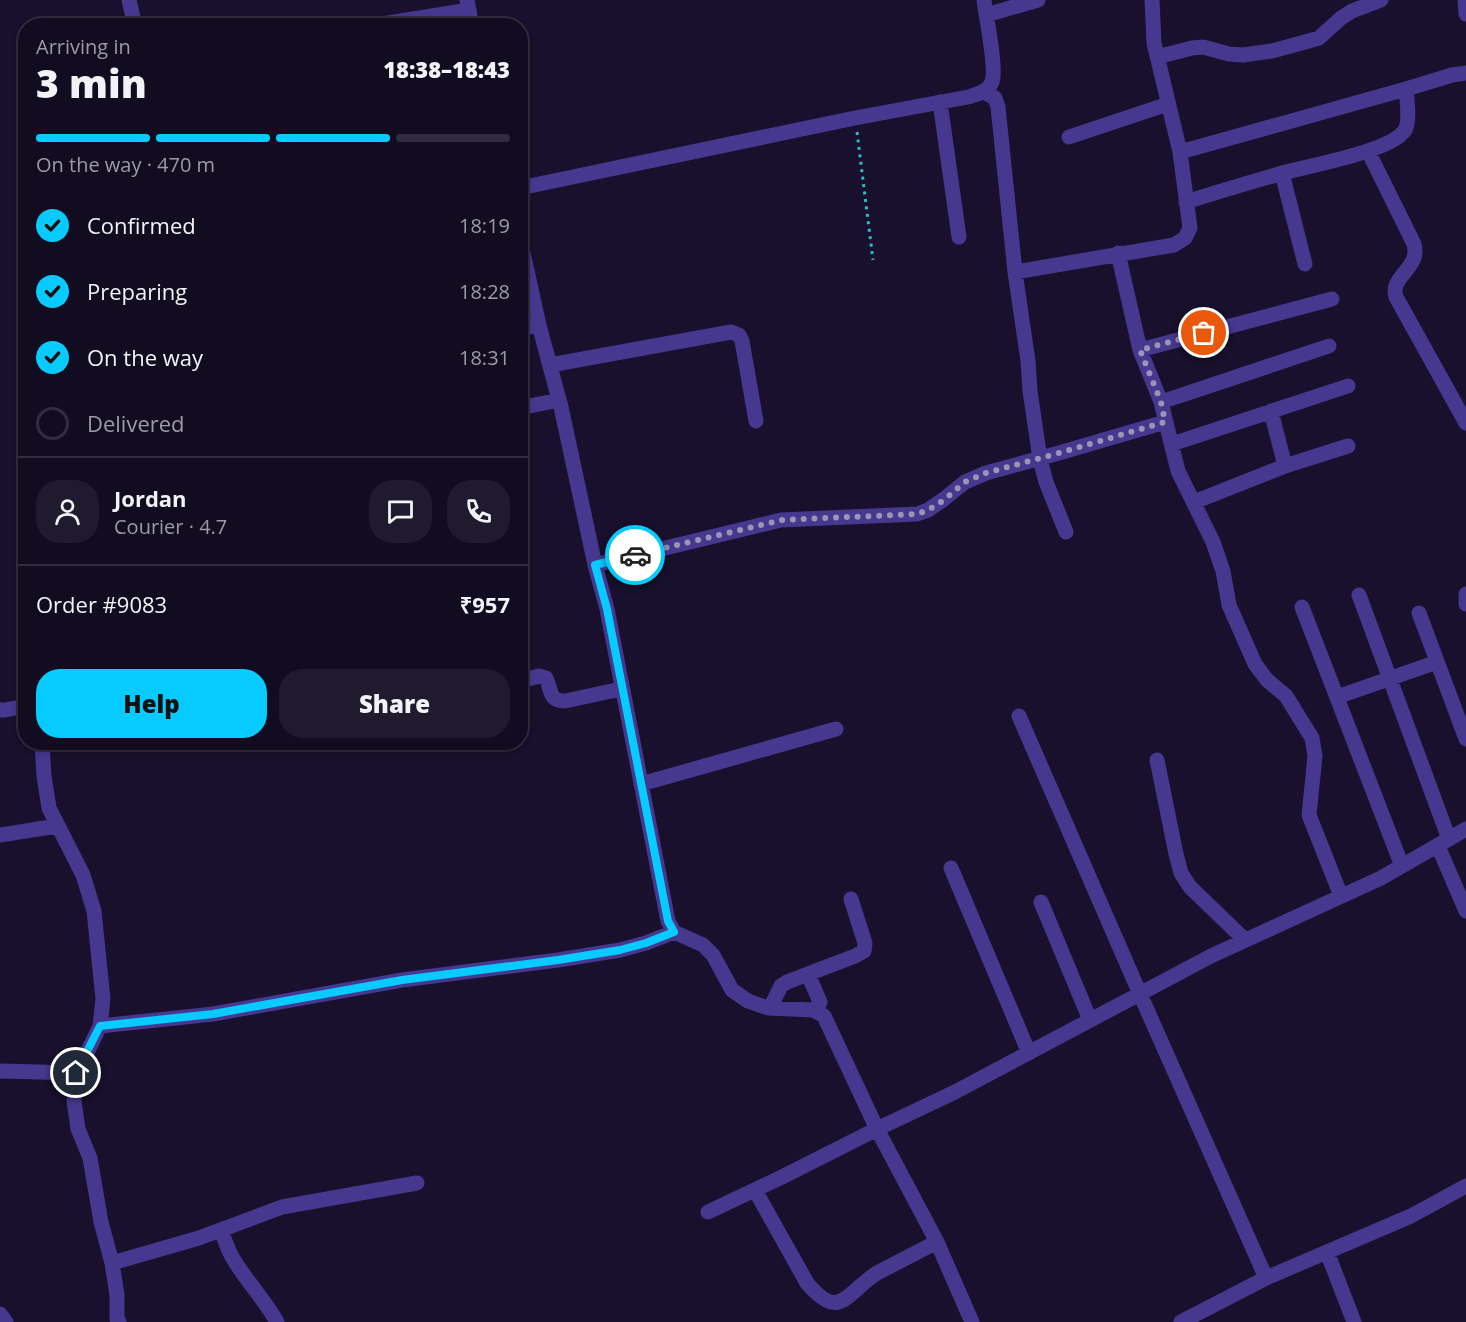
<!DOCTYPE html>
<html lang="en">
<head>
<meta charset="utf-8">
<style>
	body { margin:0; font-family:"Open Sans",sans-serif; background:#1f1a2e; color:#f1f3f6; height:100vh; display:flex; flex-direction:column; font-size:22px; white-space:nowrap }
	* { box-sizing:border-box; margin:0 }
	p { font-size:20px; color:#9c9ba5 }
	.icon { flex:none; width:33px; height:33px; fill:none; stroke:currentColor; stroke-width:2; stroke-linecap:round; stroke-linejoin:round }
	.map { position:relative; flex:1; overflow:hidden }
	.sheet { position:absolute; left:18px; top:18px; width:510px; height:732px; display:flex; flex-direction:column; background:#120c21; border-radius:24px; box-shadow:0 3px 9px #0003,0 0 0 2px #312c3f }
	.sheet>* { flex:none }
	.pin { position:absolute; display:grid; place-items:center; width:51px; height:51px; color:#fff; margin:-26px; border:3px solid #fff; border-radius:50%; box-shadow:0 2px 6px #0007 }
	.courier { position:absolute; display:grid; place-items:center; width:60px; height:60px; margin:-30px; border:4px solid #07cbff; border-radius:50%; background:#fff; color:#222; box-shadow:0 2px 8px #0007 }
	.overview em { font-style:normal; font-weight:800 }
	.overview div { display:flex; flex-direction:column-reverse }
	.overview { display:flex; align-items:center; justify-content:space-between; height:102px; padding:0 18px }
	h1 { font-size:39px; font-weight:800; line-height:45px }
	.bar { display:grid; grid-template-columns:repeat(4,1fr); gap:9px 6px; align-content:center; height:72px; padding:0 18px }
	.bar i { height:8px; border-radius:4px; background:#312c3f }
	.bar .selected { background:#07cbff }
	.bar p { grid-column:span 4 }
	.line { display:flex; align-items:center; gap:15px; padding:0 18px; border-top:2px solid #312c3f }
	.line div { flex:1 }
	.round { display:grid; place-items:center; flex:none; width:63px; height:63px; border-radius:24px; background:#1f1a2e }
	ol { padding:0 18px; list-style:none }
	li { display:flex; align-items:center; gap:18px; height:66px }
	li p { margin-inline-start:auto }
	li .icon { padding:6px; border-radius:50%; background:#07cbff; color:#111; stroke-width:4 }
	li:last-child { color:#9c9ba5 }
	li i { width:33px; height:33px; border:3px solid #312c3f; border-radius:50% }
	.cta { display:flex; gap:12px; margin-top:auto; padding:12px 18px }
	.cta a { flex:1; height:69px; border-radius:24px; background:#07cbff; color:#111; font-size:24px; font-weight:800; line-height:69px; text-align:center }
	.cta a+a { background:#1f1a2e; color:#f1f3f6 }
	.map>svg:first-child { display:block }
</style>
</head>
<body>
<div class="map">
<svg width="1466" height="1322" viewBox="0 0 1466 1322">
	<rect width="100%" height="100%" fill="#18102c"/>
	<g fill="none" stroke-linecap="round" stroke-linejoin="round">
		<path stroke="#29bdc5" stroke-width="3" stroke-dasharray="3 4.5" stroke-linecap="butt" d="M857,132L873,260"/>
		<path stroke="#45388e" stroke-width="15" d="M129,0L135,26
			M467,0L472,26
			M1465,0L1466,14
			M986,15L1038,0
			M370,26L469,10
			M1157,57L1192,48L1203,47L1229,54L1243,55L1272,51L1305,42L1319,38L1341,18L1352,11L1381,0
			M984,92L995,98L998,107L1015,272L1028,361L1030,391L1040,459L1046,482L1066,532
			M940,102L959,237
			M1069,137L1168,104
			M1368,151L1414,244C1421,269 1389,276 1396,297L1466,423
			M1180,152L1406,89L1452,75L1466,73
			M1282,173L1305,264
			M520,188L855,118L968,97C977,94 988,92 992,82C997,69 986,17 984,0
			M1186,202C1217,192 1248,183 1279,174C1306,166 1391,152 1405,130C1410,122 1407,100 1406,89
			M520,239L539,325L561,407L595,565L607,609L668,921L674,932L703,945L713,955L732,990L748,1001L768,1008L813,1010L824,1016L877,1129L937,1242L972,1322
			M1118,253L1140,350L1161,402L1178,471L1213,542L1223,571L1229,605L1255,664L1267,680L1286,696L1312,738L1315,756L1309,815L1341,896
			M1015,272L1174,245L1185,238L1190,228L1180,152L1154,43L1152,0
			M520,329L539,325
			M1140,350L1332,299
			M550,365L731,332L739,335L742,341L756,421
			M1161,402L1329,346
			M520,408L559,400
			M1271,411L1285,466
			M1172,444L1348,386
			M1194,502L1285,466L1348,446
			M595,565L781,520L917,514L928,510L944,499L965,482L986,473L1059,453L1165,422
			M1466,594V604
			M1359,595L1449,839
			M1302,607L1402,866
			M1419,613L1466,739
			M520,681L539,676L546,678C552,690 548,701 565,701L621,689
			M1337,697L1437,662
			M0,710H5L26,706
			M1019,716L1140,994L1266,1278
			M42,742L44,776L49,808L83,875L94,911L103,999L100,1026L77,1073L74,1101L78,1129L90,1158L101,1222L112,1263L117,1295V1319L119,1322
			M1157,760L1176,854L1181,873L1190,887L1245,940
			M641,784L836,729
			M0,835L57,826
			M1438,846L1466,911
			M951,868L1029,1053
			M1041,902L1090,1020
			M808,974L820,1002L818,1007L813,1010
			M770,1008L781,986L787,982L855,956L864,951L865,943L851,899
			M100,1026L213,1014L402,980L558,960L620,950L646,943L674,932
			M0,1071L77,1073
			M755,1190L807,1283C840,1322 845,1294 877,1273L937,1242
			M708,1212L782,1177L877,1129L955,1092L1211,956L1381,878L1466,829
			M221,1230C225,1240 228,1251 234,1260C247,1282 265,1300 277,1322
			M1327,1252L1354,1322
			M112,1263L199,1238L282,1207L417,1183
			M0,1314L6,1322
			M1181,1322L1266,1278L1411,1216L1466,1186"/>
	</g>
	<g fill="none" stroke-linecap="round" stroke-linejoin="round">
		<path stroke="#9c94b5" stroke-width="6" stroke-dasharray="0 10.8" d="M635,555L782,520L917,514L928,510L944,500L965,482L986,473L1059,453L1165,422L1161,402L1140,350L1204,333"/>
		<path stroke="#07cbff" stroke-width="8" d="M76,1073L100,1026L213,1014L402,980L558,960L620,950L646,943L674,932L668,921L607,609L595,565L635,555"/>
	</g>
</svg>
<div class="pin" style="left:1204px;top:333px;background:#ea580c"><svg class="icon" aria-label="bag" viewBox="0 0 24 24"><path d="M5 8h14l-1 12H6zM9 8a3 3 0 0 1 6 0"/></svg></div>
<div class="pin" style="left:76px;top:1073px;background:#1f2937"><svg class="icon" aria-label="home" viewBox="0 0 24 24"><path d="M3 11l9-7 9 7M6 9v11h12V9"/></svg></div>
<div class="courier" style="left:635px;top:555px"><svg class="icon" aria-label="car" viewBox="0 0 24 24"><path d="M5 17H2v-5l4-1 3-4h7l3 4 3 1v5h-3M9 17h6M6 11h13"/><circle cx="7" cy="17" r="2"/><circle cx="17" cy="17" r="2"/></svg></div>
<section class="sheet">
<div class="overview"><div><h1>3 min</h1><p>Arriving in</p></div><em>18:38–18:43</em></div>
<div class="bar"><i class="selected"></i><i class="selected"></i><i class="selected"></i><i></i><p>On the way · 470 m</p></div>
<ol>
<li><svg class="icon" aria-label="check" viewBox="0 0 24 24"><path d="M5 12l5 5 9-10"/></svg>Confirmed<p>18:19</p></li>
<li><svg class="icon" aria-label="check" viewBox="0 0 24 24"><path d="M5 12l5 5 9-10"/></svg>Preparing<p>18:28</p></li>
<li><svg class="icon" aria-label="check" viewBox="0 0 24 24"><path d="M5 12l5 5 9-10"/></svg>On the way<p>18:31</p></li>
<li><i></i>Delivered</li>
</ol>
<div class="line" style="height:108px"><a class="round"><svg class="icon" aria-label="person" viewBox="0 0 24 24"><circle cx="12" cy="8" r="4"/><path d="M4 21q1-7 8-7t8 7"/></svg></a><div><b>Jordan</b><p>Courier · 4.7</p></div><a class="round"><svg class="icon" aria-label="chat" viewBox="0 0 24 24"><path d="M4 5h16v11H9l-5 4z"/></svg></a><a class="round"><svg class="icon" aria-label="phone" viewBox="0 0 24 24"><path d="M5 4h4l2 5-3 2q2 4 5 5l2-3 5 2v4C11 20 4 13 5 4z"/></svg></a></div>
<div class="line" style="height:78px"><div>Order #9083</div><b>₹957</b></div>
<div class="cta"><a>Help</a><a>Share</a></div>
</section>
</div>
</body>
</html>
